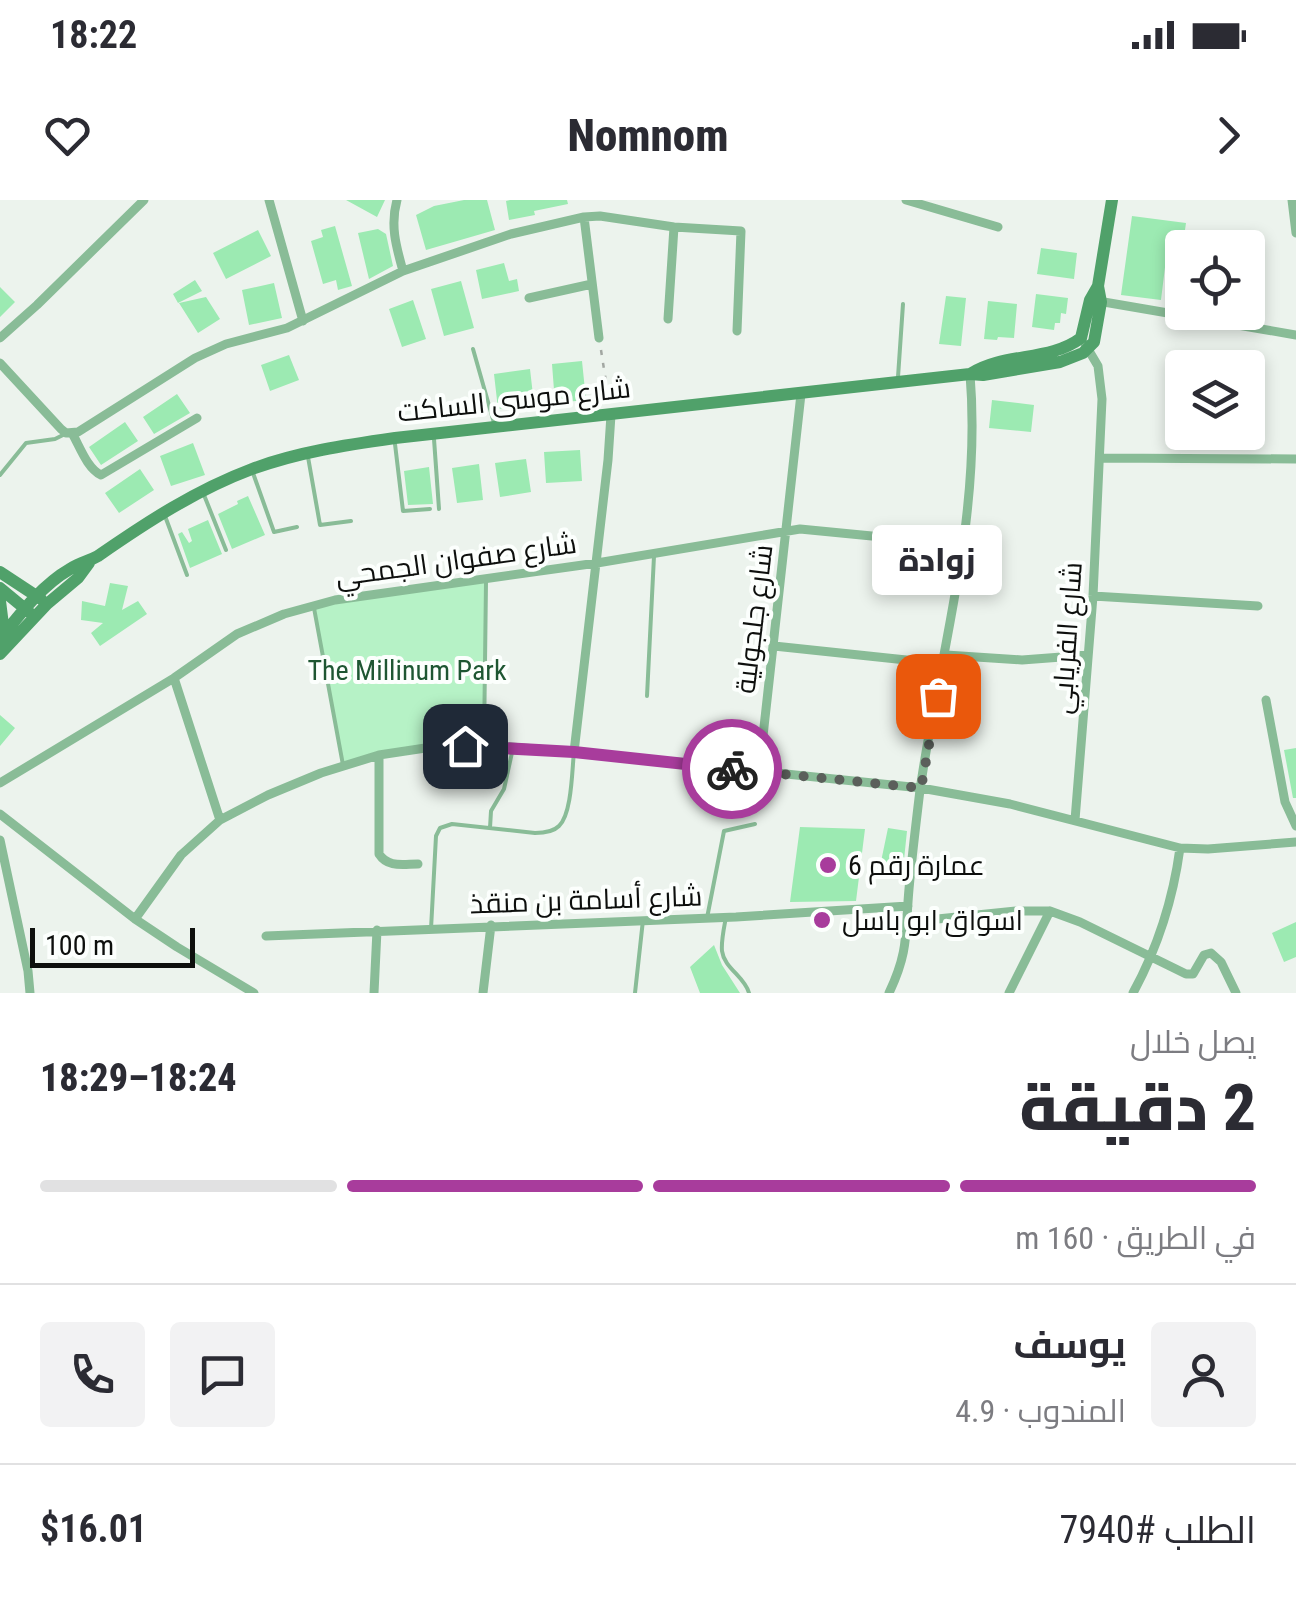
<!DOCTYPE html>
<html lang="ar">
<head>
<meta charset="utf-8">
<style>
	body { margin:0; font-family:"Roboto Condensed",Cairo,sans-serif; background:#f2f2f3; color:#2b2b33; direction:rtl; height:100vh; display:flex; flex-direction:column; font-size:38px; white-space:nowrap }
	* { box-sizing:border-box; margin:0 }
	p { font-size:32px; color:#7c7c81 }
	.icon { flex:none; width:55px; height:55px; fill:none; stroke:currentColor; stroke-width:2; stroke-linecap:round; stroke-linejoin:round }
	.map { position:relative; height:793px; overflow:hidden; direction:ltr }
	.side { display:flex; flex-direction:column; background:#fff; flex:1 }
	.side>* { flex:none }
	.fabs { position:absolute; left:1165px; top:30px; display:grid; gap:20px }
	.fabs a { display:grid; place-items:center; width:100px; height:100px; border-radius:10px; background:#fff; box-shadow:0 5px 15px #0003; font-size:50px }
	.scale { position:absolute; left:30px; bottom:25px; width:165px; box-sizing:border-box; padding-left:10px; border:5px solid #0d0f0d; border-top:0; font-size:28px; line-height:35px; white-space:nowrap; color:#0d0f0d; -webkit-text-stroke:8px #fcfffd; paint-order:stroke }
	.pin { position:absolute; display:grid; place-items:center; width:85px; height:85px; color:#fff; margin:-42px; border-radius:20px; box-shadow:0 5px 15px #0006 }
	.courier { position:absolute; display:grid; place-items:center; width:100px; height:100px; margin:-50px; border:8px solid #a83c9c; border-radius:50%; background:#fff; color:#222; box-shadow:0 2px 12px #0007 }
	.bubble { position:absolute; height:70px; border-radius:10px; background:#fff; box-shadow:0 5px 15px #0003; font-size:32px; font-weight:800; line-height:70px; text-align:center; direction:rtl }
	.head em { font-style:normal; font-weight:800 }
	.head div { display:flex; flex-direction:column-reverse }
	.head { display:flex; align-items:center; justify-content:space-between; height:170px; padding:0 40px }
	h1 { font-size:65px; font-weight:800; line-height:75px }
	.bar { display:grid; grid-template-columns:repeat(4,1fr); gap:15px 10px; align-content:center; height:120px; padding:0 40px }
	.bar i { height:12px; border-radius:8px; background:#e1e1e2 }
	.bar .selected { background:#a83c9c }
	.bar p { grid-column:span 4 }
	.line { display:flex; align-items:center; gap:25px; padding:0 40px; border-top:2px solid #e1e1e2 }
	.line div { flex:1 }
	.round { display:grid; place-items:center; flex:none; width:105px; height:105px; border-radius:10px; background:#f2f2f3 }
	.status { display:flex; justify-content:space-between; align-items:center; height:70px; padding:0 50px; background:#fff; direction:ltr }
	.status svg { height:28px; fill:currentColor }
	header { display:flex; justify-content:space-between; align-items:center; height:130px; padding:0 40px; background:#fff; font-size:45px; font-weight:800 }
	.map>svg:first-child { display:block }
</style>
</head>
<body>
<div class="status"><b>18:22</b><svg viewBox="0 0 49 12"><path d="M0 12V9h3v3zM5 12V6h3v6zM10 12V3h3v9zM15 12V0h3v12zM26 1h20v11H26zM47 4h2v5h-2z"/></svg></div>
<header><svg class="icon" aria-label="forward" viewBox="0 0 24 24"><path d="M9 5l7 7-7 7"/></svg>Nomnom<svg class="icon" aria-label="heart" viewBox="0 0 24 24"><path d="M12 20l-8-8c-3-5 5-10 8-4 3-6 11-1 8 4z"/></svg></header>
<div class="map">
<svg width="1296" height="793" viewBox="0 0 1296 793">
	<rect width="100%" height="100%" fill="#ecf3ed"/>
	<path fill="#b6f2c6" d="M486,377L484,545L432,547L343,565L313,405Z"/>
	<path fill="#9ceab2" d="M346,0H385L377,17Z
		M464,0H487L495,30L426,50L416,15L434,6Z
		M510,0H567L568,4L534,11L535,15L509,20L506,1Z
		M1132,16L1186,23L1185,30H1187L1182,53L1167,51L1161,100L1121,95Z
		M335,26L352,86L338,90L336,80L323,84L311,41L323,37L321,30Z
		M378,29L386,34L393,66L369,79L358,33Z
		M258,30L271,56L226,79L213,53Z
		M1041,48L1077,53L1074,79L1037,74Z
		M504,63L509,81L517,79L519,91L482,99L476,70Z
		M195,80L202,91L178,103L173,94Z
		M461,81L474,128L444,136L431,89Z
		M274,83L282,118L249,125L242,90Z
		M0,87L15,102L0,117Z
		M1036,94L1068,98L1066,114L1061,113L1060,123H1055L1054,130L1032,127Z
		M946,96L966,98L961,146L939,144Z
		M206,97L220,119L198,133L179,103Z
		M413,100L426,139L402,147L389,109Z
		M988,101L1017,104L1014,138L998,137L997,140L984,139Z
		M289,155L299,180L270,191L261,165Z
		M582,161L586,200L555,203L552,164Z
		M530,169L534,204L498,209L494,174Z
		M177,194L190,213L154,234L143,217Z
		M992,200L1034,205L1031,232L989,228Z
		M125,222L138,241L101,265L89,247Z
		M193,243L205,275L171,286L160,256Z
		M580,250L582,281L546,283L544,252Z
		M526,259L531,292L500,297L495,263Z
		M479,264L483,300L457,303L452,268Z
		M429,267L433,304L408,305L404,271Z
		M140,269L154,290L119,313L105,293Z
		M248,296L265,335L232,349L218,314L238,304L237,301Z
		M208,320L222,354L190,368L178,334L182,332L189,343L192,341L188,329Z
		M110,383L128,386L122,410L138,401L147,414L100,446L91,433L103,423L81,420L82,401L105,406Z
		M0,515L15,528L0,546Z
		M1296,548V598H1293L1284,550Z
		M800,627L865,629L856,701L790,702Z
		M888,628L907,631L902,679L878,676Z
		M1296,722V757L1284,762L1272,733Z
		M714,745L722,765L740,793H700L690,767Z"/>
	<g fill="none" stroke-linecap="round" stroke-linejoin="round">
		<path stroke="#a2a7a2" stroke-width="2.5" stroke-dasharray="5 8" stroke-linecap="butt" d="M601,150L609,201"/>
		<path stroke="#89bc97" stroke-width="4" d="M473,149L494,223
			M898,177L903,104
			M434,239L439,309
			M395,244L403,311L430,309
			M308,257L320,325L351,321
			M253,273L274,332L297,327
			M0,275L26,243L55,239L63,235
			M204,295L226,350
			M165,316L187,375
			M314,408L343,565
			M647,496L654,356
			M484,543L486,382
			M490,628L491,611L504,589L513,548
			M726,717C724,728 721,741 722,751C724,768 745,777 749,793
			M707,718L724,631L755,624
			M431,729L436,636L440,628L452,624L535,633C543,633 553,632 559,626C572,614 572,569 574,552
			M635,793L643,720"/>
		<path stroke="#89bc97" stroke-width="9" d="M269,0L303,121
			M397,0C390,25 396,46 403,71
			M906,0L998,27
			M1292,0L1296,33
			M584,17L599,138
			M529,98L592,84
			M1098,101L1296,135
			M668,119L674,27
			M0,138L37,105L144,0
			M0,163L61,229L66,233L78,232L195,158L226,144L287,128L403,71L511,34L584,17L600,16L674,27L741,31L737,131
			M72,233C80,247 87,268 101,275L197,218
			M1100,258L1296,259
			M1093,396L1258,406
			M774,446L944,464
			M946,455L1022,460L1088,455
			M174,478L220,620
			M1266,500L1285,602L1296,626
			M574,552L608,260L611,215
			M379,555V654C388,668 403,664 418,664
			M759,572L801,194
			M0,583L174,478L237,434L284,414L335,400L597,363L800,329L964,345
			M0,614L135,719L177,747L254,793
			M1075,620L1093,396L1102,199L1098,166L1085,144
			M0,640L28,771L30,793
			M135,719L181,655L220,620L268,595L321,573L379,555L432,547L484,545L574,552L921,588L1010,604L1180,648L1208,649L1296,642
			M908,722L1016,711H1050L1080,722L1186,774H1193L1204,755L1211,753L1221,762L1236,793
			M266,736L736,717L908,706
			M374,793L377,730
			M483,793L491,725
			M889,793C909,751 905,734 909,689C912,656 916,623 920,590C940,450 982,318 970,174
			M1009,793L1050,711
			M1133,793C1158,747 1173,700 1180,648"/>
		<path stroke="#50a16a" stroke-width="12" d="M970,174C1004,152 1049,162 1081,138L1090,100L1098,86L1112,0
			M0,372L41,399
			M0,388L29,412
			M0,401L4,433
			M0,439C20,414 42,385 70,369C79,363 89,361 98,356C147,322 196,290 252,269C298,252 346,245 395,238L970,174L983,175L1060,162L1083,153L1094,142L1101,102L1098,86
			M0,454L47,404L78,378L89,363"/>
	</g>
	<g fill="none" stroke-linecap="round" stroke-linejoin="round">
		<path stroke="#5b5f5b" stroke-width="10" stroke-dasharray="0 18" d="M732,569L921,588L938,496"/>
		<path stroke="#a83c9c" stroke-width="12" d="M465,546L574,552L732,569"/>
	</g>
	<g fill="#a83c9c" stroke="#fcfffd" stroke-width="4">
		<circle cx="828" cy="665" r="10"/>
		<circle cx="822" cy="720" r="10"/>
	</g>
	<g text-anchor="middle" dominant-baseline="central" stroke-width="8" stroke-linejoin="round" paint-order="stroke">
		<g font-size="28" fill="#0d0f0d" stroke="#fcfffd">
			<text transform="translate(514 200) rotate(-6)">شارع موسى الساكت</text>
			<text transform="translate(456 360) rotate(-8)">شارع صفوان الجمحي</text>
			<text transform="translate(754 419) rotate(-83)">شارع جلجولية</text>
			<text transform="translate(1067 438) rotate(-86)">شارع الفريابي</text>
			<text transform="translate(586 700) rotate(-2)">شارع أسامة بن منقذ</text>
		</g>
		<g font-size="28" fill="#1e5632" stroke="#fcfffd">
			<text x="407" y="470">The Millinum Park</text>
		</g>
		<g font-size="28" fill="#0d0f0d" stroke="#fcfffd" text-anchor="start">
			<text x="848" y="665">عمارة رقم 6</text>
			<text x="842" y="720">اسواق ابو باسل</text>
		</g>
	</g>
</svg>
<div class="fabs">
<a><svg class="icon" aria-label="locate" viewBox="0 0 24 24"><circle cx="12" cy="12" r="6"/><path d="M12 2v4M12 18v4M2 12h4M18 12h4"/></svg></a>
<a><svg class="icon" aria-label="layers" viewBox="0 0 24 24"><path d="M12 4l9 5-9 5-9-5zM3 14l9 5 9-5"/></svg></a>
</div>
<div class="scale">100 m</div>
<div class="pin" style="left:938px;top:496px;background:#ea580c"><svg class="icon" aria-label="bag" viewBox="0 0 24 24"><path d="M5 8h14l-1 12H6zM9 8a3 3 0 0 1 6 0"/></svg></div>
<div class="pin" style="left:465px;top:546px;background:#1f2937"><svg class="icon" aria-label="home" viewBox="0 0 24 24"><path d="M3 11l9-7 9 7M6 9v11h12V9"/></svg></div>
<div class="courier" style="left:732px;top:569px"><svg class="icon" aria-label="bike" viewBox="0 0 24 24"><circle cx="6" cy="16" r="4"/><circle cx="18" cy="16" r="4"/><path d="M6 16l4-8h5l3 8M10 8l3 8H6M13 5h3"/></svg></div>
<div class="bubble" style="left:872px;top:325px;width:130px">زوادة</div>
</div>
<section class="side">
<div class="head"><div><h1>2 دقيقة</h1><p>يصل خلال</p></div><em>18:24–18:29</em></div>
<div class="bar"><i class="selected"></i><i class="selected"></i><i class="selected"></i><i></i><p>في الطريق · 160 m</p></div>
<div class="line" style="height:180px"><a class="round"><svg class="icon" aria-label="person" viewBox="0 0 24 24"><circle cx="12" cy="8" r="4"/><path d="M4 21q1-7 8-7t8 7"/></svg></a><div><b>يوسف</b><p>المندوب · 4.9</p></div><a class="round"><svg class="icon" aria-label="chat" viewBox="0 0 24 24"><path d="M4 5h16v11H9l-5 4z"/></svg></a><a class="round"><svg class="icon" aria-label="phone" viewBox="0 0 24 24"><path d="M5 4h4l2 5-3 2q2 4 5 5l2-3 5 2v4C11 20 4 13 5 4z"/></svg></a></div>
<div class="line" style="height:130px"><div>الطلب #7940</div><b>$16.01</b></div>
</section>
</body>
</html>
